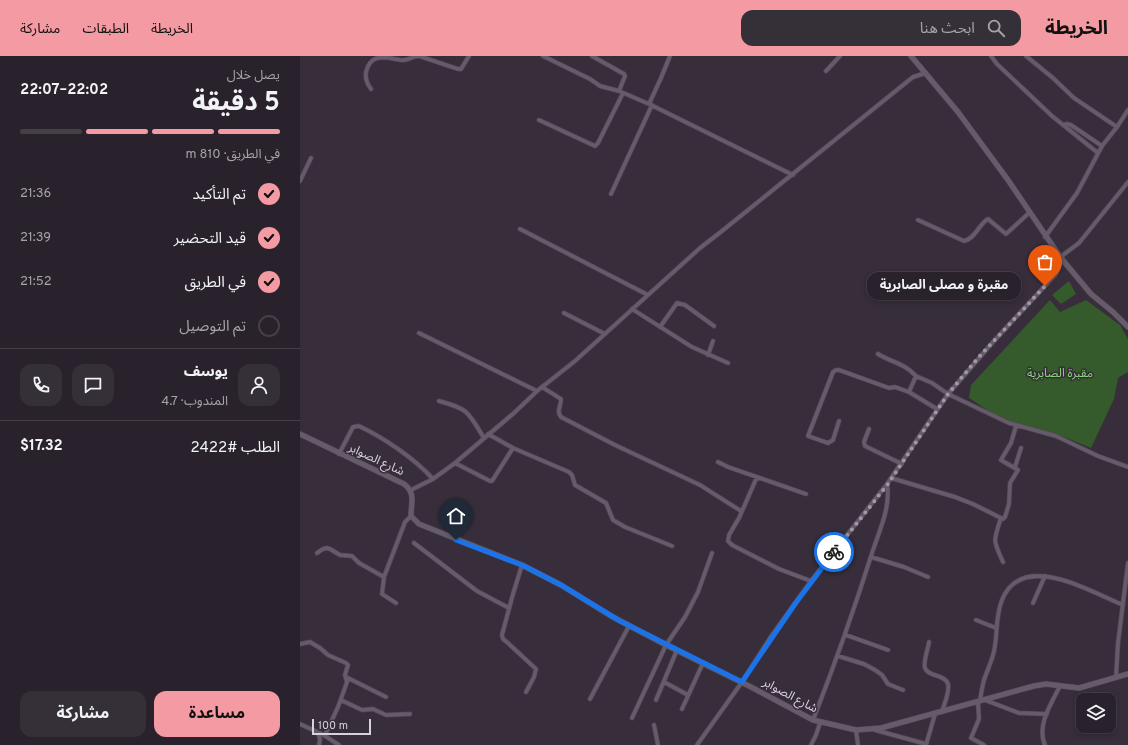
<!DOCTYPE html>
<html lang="ar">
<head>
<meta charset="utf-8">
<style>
	body { margin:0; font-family:Overpass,"Noto Sans Arabic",sans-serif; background:#352f38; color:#f1f3f6; direction:rtl; height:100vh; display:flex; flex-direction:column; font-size:15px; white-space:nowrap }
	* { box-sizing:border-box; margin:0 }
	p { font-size:13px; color:#a5a4a9 }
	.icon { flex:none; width:22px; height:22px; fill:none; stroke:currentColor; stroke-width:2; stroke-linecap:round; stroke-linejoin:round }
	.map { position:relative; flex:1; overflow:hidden; direction:ltr }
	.drawer { display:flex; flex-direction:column; background:#29222c; width:300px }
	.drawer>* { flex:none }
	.controls { position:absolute; left:776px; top:637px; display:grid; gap:8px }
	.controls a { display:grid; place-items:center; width:40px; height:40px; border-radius:8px; background:#29222c; box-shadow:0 2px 6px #0003,0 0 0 1px #453f48; font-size:20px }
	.scale { position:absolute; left:12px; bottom:10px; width:59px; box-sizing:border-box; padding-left:4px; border:2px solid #d9d2db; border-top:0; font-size:11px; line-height:14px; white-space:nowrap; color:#d9d2db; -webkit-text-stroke:3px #372d3b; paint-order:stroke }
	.pin { position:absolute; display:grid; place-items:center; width:34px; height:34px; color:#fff; margin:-41px -17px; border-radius:50% 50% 50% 0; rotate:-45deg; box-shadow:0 0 4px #0007 }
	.pin .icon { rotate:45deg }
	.courier { position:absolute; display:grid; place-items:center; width:40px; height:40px; margin:-20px; border:3px solid #1a73e8; border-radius:50%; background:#fff; color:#222; box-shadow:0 1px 5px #0007 }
	.bubble { position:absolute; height:28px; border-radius:12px; background:#29222c; box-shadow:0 2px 6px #0003,0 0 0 1px #453f48; font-size:13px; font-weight:700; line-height:28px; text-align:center; direction:rtl }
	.summary em { font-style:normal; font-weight:700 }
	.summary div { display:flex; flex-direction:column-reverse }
	.summary { display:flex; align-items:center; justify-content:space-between; height:68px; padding:0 20px }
	h1 { font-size:26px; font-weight:700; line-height:30px }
	.bar { display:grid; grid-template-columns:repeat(4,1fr); gap:6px 4px; align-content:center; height:48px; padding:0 20px }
	.bar i { height:5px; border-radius:3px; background:#453f48 }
	.bar .active { background:#f49aa2 }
	.bar p { grid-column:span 4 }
	.line { display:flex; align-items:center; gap:10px; padding:0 20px; border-top:1px solid #453f48 }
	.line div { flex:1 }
	.round { display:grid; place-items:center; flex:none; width:42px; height:42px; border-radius:12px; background:#352f38 }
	ol { padding:0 20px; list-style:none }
	li { display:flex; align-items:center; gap:12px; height:44px }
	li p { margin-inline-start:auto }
	li .icon { padding:4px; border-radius:50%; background:#f49aa2; color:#111; stroke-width:4 }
	li:last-child { color:#a5a4a9 }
	li i { width:22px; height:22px; border:2px solid #453f48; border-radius:50% }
	.primary-button { display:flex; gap:8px; margin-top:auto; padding:8px 20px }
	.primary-button a { flex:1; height:46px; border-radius:12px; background:#f49aa2; color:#111; font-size:16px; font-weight:700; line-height:46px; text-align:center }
	.primary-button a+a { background:#352f38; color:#f1f3f6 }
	header { display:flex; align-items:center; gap:24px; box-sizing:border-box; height:56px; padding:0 20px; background:#f49aa2; color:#111 }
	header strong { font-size:19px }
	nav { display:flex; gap:22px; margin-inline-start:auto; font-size:14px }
	.search { width:280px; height:36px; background:#352f38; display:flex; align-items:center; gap:10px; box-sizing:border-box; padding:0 14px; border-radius:12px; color:#a5a4a9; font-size:15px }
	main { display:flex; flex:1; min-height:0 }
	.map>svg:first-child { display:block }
</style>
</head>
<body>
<header>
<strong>الخريطة</strong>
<div class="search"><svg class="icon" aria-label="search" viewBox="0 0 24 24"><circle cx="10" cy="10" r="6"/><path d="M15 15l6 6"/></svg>ابحث هنا</div>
<nav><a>الخريطة</a><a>الطبقات</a><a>مشاركة</a></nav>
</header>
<main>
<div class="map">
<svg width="828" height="689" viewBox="0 0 828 689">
	<rect width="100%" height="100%" fill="#372d3b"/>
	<path fill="#355a2c" d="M769,225L776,238L761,248L752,239Z
		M750,244L760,256L786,244L820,269L828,283V316L818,322L814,343L791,392L762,380L736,372L710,369L669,342L671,329Z"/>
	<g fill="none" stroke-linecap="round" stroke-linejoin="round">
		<defs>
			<path id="street" d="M243,0L290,23L300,30L319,35L349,48L493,119
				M292,0L324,18L325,20L319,35
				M691,0L697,8L752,60L798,97
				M726,0L753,22L774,42L817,71
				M526,15L540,0
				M71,33C67,28 65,23 66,16C70,0 80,0 95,3C98,3 101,5 104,4C109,4 113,0 119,0L158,13H161L169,0
				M349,48L361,22L370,0
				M239,64L295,90L298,87L323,37
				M763,69L767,68L771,69L802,90
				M0,125L11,102
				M311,138L352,49
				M618,164L664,185C675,183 679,168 688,163L706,178L730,156
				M220,173L348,239
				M745,181L777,137L802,90L817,71L828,54
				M332,253L392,291L428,307
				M264,257L305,278
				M360,271L377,247L385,249L414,270
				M119,277L237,335
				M578,298C593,307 604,307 616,320
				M408,299L413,285
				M242,331L261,343C261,350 256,356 261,361L315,389L400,429L441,455
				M139,345C169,353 168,356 184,382
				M637,353L609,336L616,320L632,327L648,338L709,367L756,380L798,400L828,411
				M539,365L533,384L528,387L508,380L533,316L536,314H539L589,332L595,331L609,336
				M569,373L564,386L565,390L602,408
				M188,378L213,392L269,416L272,419L275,429L306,447L313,464L325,471L372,490
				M39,398L53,371L59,370C84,382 114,402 133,423
				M418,406L428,411L506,438
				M155,407L190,425H192L213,392
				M715,411L721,392
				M457,421L439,462L429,479L428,485L432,489L479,513L511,525
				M591,422L655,441L673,448L701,462
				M111,434L133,423L155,407L214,357L237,335L275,305L400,192L422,175L613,21L626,17
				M114,487L177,535L209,552
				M17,497L23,493L27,492L30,493L40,499L52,500L59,507L84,521
				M571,501L604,511L628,521
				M703,506C693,484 693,486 701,462L703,463L705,461L709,448L710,427L718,414L701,404L711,387L716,370
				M222,509L213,538L202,579L203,583L208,587L236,613L234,621L226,636
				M96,547L82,538L84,521L105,466L111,460
				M733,547L745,520
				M676,564L696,572
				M546,579L588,594
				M629,586C628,594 623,605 625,612C628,621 645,618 648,628C650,636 644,648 642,656
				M0,588L10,586L20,592L28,599L46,607L48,609L45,619L47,626L38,651L25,679
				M538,600L564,608L575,614L582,619L588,628L603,634
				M46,621L86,641
				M816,621L818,587L828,507
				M364,626L388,639
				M290,643L329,570
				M41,644L62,654L73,653L86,659L110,658
				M356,644L377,594
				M685,644L719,657L747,658
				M680,645C681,638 682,631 684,624C687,615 692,605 694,595C698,578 695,561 702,544C722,494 791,536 823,549
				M678,646L679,663L671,682L684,689
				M382,653L403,607
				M332,662L366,589L385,561L398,536L412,497
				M513,664C535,608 555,551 573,494C580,473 591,450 587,428
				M0,668L22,678L39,689
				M354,669L358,689
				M556,674L558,689
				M575,674L626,688
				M18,677L20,683L19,689
				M397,689L442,626L470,582L511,525L587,428L648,338L693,286L756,218L758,214L763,199L779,187L828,126
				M511,689L516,679L520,667
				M626,689L635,658
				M745,689C736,670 752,646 760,630"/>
			<path id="secondary" d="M611,0L658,56L708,124L761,202L791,238L813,256L828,271
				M0,378L104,428C116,437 111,447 111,460L119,468L222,509L261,529L311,560L366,589L451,631L513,664L556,674L581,672L734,630L746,628L779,632L828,618"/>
		</defs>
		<use href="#street" stroke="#534a56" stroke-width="5"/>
		<use href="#secondary" stroke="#534a56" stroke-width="6"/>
		<use href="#street" stroke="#675b6b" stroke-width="3.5"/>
		<use href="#secondary" stroke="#675b6b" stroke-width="5"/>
	</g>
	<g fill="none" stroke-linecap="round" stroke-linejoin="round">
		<path stroke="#a098a3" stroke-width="4" stroke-dasharray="0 7.2" d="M534,496L588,428L648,338L678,302L745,230"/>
		<path stroke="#1a73e8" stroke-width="5" d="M156,484L222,509L261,529L320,565L442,626L495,548L534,496"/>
	</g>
	<g text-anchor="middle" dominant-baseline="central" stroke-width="3" stroke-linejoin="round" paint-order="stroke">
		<g font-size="12" fill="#8ad677" stroke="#372d3b">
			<text x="760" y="318">مقبرة الصابرية</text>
		</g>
		<g font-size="12" fill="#d9d2db" stroke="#372d3b">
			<text transform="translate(76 404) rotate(25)">شارع الصوابر</text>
			<text transform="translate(490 640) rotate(28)">شارع الصوابر</text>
		</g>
	</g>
</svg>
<div class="controls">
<a><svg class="icon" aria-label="layers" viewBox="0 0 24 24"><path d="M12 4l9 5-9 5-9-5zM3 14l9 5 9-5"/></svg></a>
</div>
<div class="scale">100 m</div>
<div class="pin" style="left:745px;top:230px;background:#ea580c"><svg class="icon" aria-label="bag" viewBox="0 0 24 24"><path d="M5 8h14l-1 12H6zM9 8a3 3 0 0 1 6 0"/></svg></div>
<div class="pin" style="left:156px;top:484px;background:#1f2937"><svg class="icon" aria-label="home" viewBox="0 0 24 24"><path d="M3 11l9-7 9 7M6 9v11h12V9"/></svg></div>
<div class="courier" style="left:534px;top:496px"><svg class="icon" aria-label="bike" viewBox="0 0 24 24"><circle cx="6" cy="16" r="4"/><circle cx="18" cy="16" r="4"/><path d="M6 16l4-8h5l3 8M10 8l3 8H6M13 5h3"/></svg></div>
<div class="bubble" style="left:567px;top:216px;width:154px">مقبرة و مصلى الصابرية</div>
</div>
<section class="drawer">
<div class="summary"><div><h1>5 دقيقة</h1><p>يصل خلال</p></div><em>22:02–22:07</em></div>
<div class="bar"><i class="active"></i><i class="active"></i><i class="active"></i><i></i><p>في الطريق · 810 m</p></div>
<ol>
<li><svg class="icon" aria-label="check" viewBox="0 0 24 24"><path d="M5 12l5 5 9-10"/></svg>تم التأكيد<p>21:36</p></li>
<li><svg class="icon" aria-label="check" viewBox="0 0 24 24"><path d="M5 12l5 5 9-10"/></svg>قيد التحضير<p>21:39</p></li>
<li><svg class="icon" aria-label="check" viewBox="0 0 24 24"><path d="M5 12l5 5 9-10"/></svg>في الطريق<p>21:52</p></li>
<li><i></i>تم التوصيل</li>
</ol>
<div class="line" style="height:72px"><a class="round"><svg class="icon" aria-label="person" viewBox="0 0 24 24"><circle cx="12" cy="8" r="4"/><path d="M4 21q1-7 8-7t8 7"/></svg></a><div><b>يوسف</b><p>المندوب · 4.7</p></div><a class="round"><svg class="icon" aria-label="chat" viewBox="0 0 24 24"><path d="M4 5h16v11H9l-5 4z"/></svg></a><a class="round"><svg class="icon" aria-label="phone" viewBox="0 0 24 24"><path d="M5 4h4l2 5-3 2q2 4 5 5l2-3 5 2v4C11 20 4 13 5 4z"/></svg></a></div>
<div class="line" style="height:52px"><div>الطلب #2422</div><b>$17.32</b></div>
<div class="primary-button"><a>مساعدة</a><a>مشاركة</a></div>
</section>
</main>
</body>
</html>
